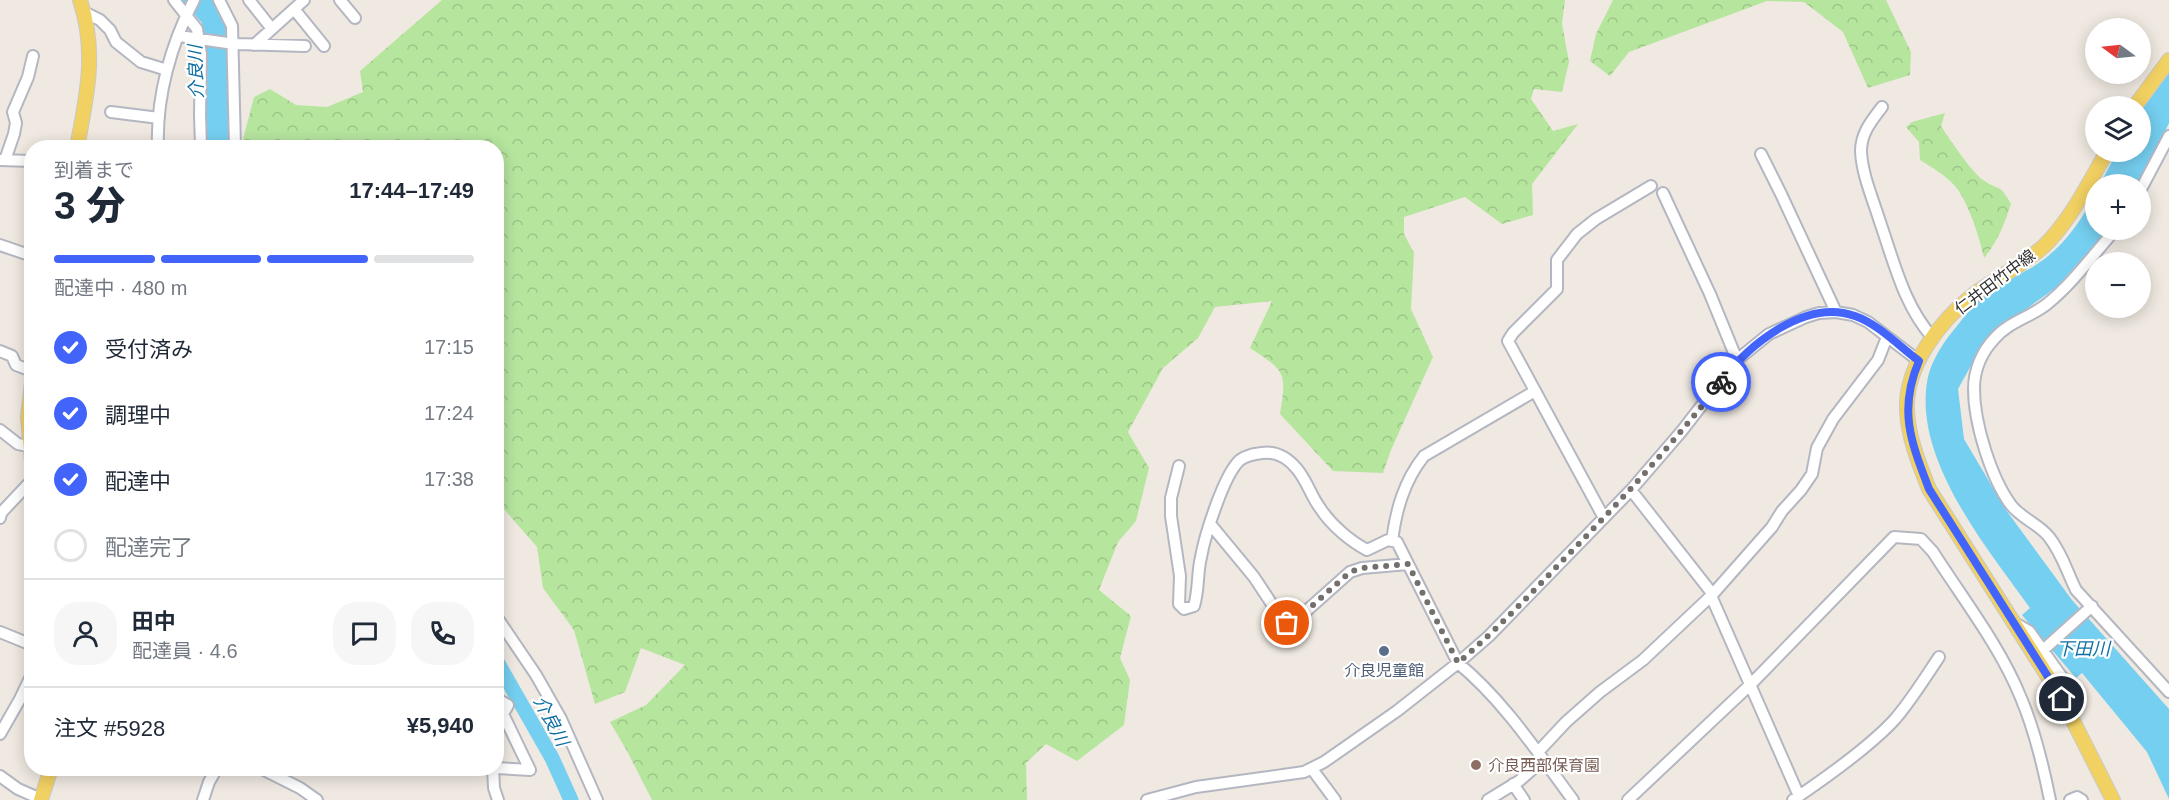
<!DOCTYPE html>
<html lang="ja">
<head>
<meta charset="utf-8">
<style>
	body { margin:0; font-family:Helvetica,"Noto Sans JP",sans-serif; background:#f6f6f7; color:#1f2937; height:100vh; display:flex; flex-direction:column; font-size:22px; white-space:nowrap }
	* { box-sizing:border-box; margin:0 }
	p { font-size:20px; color:#747a83 }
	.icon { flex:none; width:33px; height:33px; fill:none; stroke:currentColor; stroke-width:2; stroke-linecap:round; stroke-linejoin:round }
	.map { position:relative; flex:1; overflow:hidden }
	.side { position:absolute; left:24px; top:140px; width:480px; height:636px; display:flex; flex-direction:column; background:#fff; border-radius:24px; box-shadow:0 3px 15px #0003 }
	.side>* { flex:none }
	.needle { width:39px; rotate:285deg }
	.controls { position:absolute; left:2085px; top:18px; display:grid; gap:12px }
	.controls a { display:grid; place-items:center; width:66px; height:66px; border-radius:50%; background:#fff; box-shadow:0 3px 15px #0003; font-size:30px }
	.pin { position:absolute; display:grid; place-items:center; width:51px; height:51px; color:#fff; margin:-26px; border:3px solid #fff; border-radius:50%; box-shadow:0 2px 6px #0007 }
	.courier { position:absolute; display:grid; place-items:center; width:60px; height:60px; margin:-30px; border:4px solid #4264fb; border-radius:50%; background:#fff; color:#222; box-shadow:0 2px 8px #0007 }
	.head em { font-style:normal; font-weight:800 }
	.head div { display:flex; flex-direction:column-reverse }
	.head { display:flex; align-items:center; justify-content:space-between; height:102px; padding:0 30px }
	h1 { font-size:39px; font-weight:800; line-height:45px }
	.bar { display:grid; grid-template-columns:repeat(4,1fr); gap:9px 6px; align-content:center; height:72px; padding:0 30px }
	.bar i { height:8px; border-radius:4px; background:#e0e1e3 }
	.bar .active { background:#4264fb }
	.bar p { grid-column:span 4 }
	.line { display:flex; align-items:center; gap:15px; padding:0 30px; border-top:2px solid #e0e1e3 }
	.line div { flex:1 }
	.round { display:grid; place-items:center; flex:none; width:63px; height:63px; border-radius:24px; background:#f6f6f7 }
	ol { padding:0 30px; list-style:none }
	li { display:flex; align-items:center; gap:18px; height:66px }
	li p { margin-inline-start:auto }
	li .icon { padding:6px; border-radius:50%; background:#4264fb; color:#fff; stroke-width:4 }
	li:last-child { color:#747a83 }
	li i { width:33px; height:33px; border:3px solid #e0e1e3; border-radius:50% }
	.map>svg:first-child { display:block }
</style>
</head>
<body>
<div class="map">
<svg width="2169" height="800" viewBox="0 0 2169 800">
	<defs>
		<pattern id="forest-crowns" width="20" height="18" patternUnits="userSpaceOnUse" patternTransform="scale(1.5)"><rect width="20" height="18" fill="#b6e59e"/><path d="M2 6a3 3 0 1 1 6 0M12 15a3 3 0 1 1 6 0" fill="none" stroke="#9dc588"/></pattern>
	</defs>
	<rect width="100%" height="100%" fill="#efe9e1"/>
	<path fill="url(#forest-crowns)" d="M442,0H1565L1562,24L1569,62L1562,92L1534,89L1531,99L1553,131L1578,124L1532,184L1533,215L1502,224L1465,197L1404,217V234L1414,253L1411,309L1433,357L1391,450L1383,473L1333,471L1280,414C1287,371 1285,371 1250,348L1272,301L1215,307L1198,338L1163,368L1128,432L1149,468L1136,521L1118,542L1099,590L1131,616L1120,658L1130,680L1124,725L1077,761L1046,744L1026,763L1027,800H652L627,751L610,722L646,705L685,665L641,648L625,692L595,704L574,630L543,588L537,547L497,501L496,147H249L243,139L254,97L270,89L296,105L327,107L363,92L360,71Z
		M1613,0H1886L1911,52L1910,75L1868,88L1843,32L1804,2L1767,1L1629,52L1610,76L1590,61L1596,34Z
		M1945,113L1941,126C1948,137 1973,174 1983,180C2000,192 1999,182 2011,204C2004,225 1998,241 1984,258C1980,239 1968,201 1955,186C1945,175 1933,168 1920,160L1919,142L1906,127L1912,122Z"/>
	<path fill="#75cff0" d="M182,0H212L229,33L230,147H206V64L202,23Z
		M2169,67V123L2140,184H2100L2117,152H2140L2141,108Z
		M2095,193L2096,230H2107L2057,287L1987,337L1958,389L1964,439L2006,510L2072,600L2169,709V799L2147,752L2082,673L2076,678L2022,615L2030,608C1987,548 1911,457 1928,377C1932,359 1945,340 1957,326C1967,313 1977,300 1991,290C2002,280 2018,276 2031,268C2060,251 2081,223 2095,193Z"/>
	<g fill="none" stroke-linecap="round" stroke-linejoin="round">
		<path stroke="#75cff0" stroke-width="15" d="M496,660L552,758L571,800"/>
		<defs>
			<path id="minor" d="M174,0L197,29L201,54L200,115L201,147
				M219,0L232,26L235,147
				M249,0L272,29
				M340,0L355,18
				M294,9L324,46
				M84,12L100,20L110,30L116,42L141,62L167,70
				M179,36L234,44L305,46
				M254,45L304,0
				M1882,107C1872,120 1861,133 1861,151C1862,175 1873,199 1880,222C1894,262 1904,306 1933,338
				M111,112L159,118
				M158,147C156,97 171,44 194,0
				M1761,154L1781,194L1836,312
				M0,160L32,161
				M5,160L14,134L16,123L13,112L28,77L33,56
				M2140,191L2169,136
				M1663,193L1710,294L1737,360
				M2115,230C2093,255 2073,283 2047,304C2031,317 2008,322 1994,339C1982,352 1974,370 1974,389C1974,423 1991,478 2011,505C2022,519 2039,524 2049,537C2062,553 2067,572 2076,590L2169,692
				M0,245L32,256
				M0,351L12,356L16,365L32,371
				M0,430L18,444L32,447
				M1179,466L1171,498V516L1180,576L1179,604L1184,609L1194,606C1199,590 1197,573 1201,557C1205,535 1224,474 1240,460C1247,455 1254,454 1262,453C1276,451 1288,458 1297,469C1307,481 1311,496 1320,508C1331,525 1350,541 1367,550L1388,540L1397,542L1458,663C1504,701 1538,753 1573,800
				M1631,490L1711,592L1712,598L1799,796
				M0,518L1,513L32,480
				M1604,518L1508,341L1513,333L1557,289V260L1577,234L1596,219L1651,186
				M1211,525L1254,577L1281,618L1287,623L1295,621L1350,572L1362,568L1408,564
				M1392,541C1396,510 1404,481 1424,456L1535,391
				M496,616L536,675L561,719L597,800
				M2015,623L2029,631L2064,680L2066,691L2062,699
				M0,632L32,645
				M2042,651L2092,606
				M496,698L508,705L503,714L530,770L496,768
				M0,734L20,699L32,674
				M1538,752L1566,722L1600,692L1643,660L1712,595L1772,527L1782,511L1801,490L1812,474L1817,448L1833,419L1878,360L1887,337
				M260,768L300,788L317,800
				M493,768L494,788L498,800
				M1312,769L1335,800
				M0,776L18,789L41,799
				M1513,784L1524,800
				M203,800L209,782L217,768
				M1147,800L1196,787L1304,772L1324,762L1397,711L1458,663L1489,636L1631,490L1681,432L1737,360L1769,334L1806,317L1819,313L1836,312L1853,315L1868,322L1919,361
				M1488,800L1519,781L1543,760
				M1628,800L1752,683L1894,537L1921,539L1933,552C1963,599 2000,646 2021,698C2035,731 2043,765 2050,800
				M1793,800C1824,779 1871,746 1896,718C1912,699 1925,678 1939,657
				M2070,800L2077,797L2082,800"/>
			<path id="major" d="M2135,106L2169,60
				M77,147C87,96 97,51 80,0
				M2107,152C2088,183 2071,220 2044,246C2022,266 1996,278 1973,295C1940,321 1905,366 1907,410C1908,437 1919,464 1929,489L2062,699L2113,800
				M32,382L28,417L32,461
				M41,800L51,768"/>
		</defs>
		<use href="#minor" stroke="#b4b7c1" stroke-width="14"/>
		<use href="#major" stroke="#c9c9c9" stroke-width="16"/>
		<use href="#minor" stroke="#fff" stroke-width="10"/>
		<use href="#major" stroke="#f2d163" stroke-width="14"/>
	</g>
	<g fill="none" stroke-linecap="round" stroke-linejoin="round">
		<path stroke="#726f6d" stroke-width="6" stroke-dasharray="0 10.8" d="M1287,623L1295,621L1350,572L1362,568L1408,564L1458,663C1495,631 1529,596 1563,560C1619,503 1672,445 1721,382"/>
		<path stroke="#4264fb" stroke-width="8" d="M1721,382C1748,345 1805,298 1855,316C1878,324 1899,346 1919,361C1898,410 1911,442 1929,489L2062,699"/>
	</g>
	<circle fill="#5c6f8a" stroke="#fff" stroke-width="2" cx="1384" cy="651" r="6"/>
	<circle fill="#8d6e63" stroke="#fff" stroke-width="2" cx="1476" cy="765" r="6"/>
	<g text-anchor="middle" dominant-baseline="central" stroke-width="4.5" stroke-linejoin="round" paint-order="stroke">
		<g font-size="16" fill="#2e2e2e" stroke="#fff">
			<text transform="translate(1995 282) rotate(-37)">仁井田竹中線</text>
		</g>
		<g font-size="16" fill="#4e5e75" stroke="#fff">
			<text x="1384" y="670">介良児童館</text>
		</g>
		<g font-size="16" fill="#785e54" stroke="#fff" text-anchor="start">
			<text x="1488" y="765">介良西部保育園</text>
		</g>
		<g font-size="18" font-style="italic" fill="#0d6fa3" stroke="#fff">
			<text transform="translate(196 72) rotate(-92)">介良川</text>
			<text x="2083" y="649">下田川</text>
			<text transform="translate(551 721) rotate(62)">介良川</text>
		</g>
	</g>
</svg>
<div class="controls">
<a><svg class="needle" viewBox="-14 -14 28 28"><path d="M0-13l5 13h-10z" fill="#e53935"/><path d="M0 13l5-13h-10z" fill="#747a83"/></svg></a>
<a><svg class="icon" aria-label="layers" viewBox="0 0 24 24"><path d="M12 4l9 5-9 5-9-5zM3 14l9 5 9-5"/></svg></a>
<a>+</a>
<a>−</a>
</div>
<div class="pin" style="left:1287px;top:623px;background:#ea580c"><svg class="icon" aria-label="bag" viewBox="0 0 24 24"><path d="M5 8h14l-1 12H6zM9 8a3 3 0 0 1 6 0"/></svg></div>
<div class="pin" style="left:2062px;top:699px;background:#1f2937"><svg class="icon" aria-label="home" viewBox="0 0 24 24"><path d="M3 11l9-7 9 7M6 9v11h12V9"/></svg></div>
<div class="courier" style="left:1721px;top:382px"><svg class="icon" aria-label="bike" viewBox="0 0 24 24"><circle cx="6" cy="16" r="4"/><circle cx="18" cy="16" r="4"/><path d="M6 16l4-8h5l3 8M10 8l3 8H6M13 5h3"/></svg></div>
<section class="side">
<div class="head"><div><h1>3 分</h1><p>到着まで</p></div><em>17:44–17:49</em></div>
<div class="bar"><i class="active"></i><i class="active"></i><i class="active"></i><i></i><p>配達中 · 480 m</p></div>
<ol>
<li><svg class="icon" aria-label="check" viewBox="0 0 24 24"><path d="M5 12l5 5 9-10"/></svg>受付済み<p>17:15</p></li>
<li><svg class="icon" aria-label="check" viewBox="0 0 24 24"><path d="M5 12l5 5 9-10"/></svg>調理中<p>17:24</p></li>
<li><svg class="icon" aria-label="check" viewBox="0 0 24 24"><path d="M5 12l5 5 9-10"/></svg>配達中<p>17:38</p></li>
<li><i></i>配達完了</li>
</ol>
<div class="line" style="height:108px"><a class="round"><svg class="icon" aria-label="person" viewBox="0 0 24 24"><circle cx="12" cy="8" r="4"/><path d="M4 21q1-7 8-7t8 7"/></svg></a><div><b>田中</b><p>配達員 · 4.6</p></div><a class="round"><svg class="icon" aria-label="chat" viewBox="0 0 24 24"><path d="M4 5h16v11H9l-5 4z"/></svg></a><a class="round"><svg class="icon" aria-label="phone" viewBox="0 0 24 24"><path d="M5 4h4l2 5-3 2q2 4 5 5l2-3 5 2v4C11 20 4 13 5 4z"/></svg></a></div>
<div class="line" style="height:78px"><div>注文 #5928</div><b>¥5,940</b></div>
</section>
</div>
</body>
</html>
